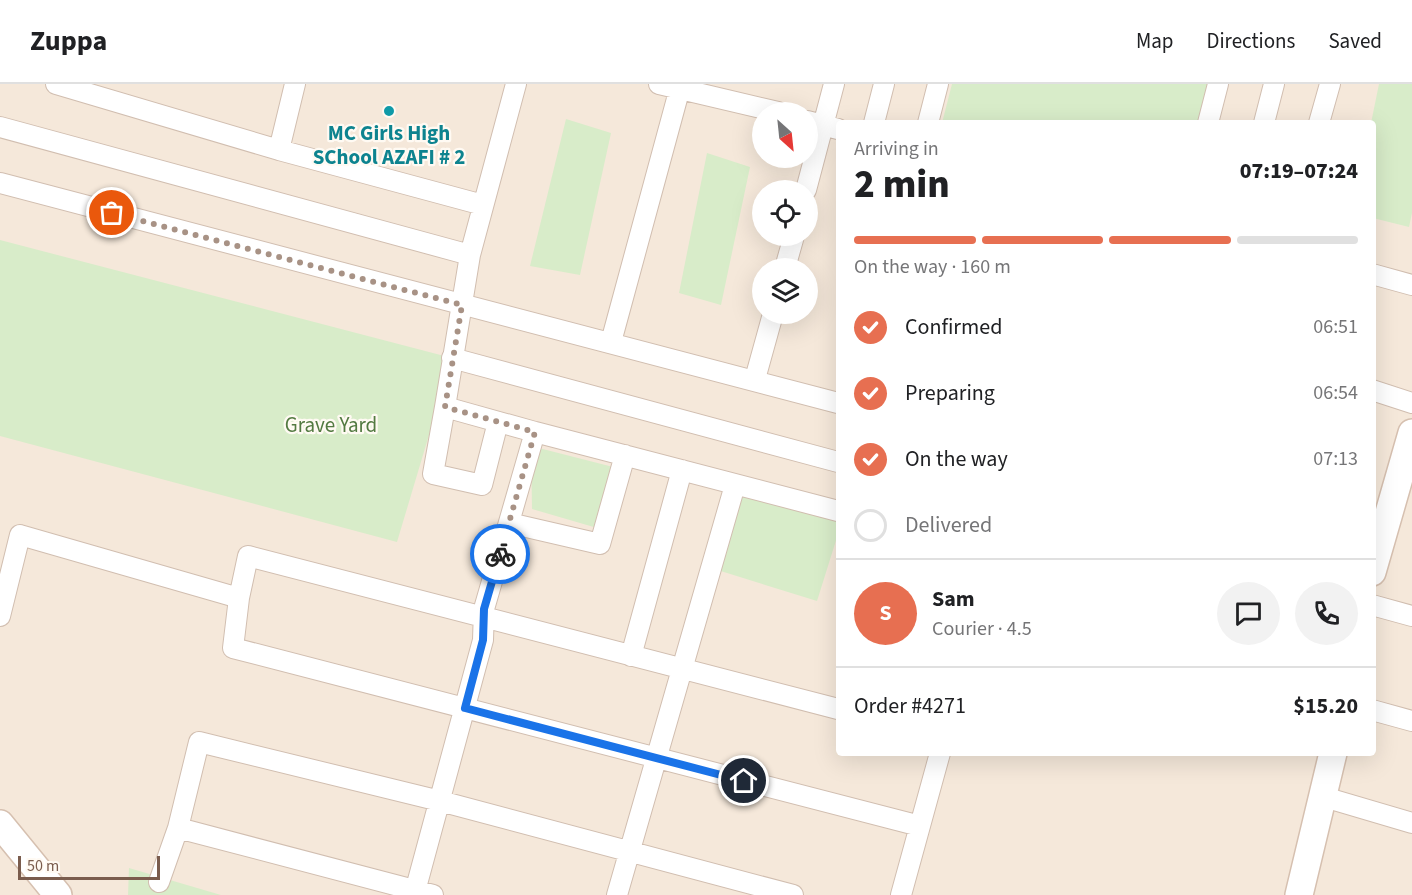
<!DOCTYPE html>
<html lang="en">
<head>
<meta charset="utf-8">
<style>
	body { margin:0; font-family:"Source Sans 3",sans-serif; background:#f2f2f2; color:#202124; height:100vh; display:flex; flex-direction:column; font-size:22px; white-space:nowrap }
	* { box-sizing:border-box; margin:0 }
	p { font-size:20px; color:#757577 }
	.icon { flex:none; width:33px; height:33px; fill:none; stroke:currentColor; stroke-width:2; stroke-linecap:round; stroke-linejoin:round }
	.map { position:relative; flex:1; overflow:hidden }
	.side { position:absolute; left:836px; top:36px; width:540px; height:636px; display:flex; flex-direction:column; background:#fff; border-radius:6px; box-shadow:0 6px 24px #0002 }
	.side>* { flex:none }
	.needle { width:39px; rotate:153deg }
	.fabs { position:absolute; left:752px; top:18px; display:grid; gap:12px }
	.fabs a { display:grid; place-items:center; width:66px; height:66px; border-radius:50%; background:#fff; box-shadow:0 6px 24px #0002; font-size:30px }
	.scale { position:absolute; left:18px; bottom:15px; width:142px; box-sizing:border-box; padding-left:6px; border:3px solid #7a5c4d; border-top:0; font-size:16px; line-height:21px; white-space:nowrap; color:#7a5c4d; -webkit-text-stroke:4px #fffaf3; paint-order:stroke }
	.pin { position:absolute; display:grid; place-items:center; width:51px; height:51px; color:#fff; margin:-26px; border:3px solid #fff; border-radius:50%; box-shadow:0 2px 6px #0007 }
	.courier { position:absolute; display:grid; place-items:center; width:60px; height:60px; margin:-30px; border:4px solid #1a73e8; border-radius:50%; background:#fff; color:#222; box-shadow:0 2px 8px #0007 }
	.overview em { font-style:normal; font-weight:800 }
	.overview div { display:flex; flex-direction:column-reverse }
	.overview { display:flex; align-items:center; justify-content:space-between; height:102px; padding:0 18px }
	h1 { font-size:39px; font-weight:800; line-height:45px }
	.bar { display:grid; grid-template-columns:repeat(4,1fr); gap:9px 6px; align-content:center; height:72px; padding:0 18px }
	.bar i { height:8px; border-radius:4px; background:#e0e0e0 }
	.bar .on { background:#e76f51 }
	.bar p { grid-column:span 4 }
	.line { display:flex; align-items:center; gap:15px; padding:0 18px; border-top:2px solid #e0e0e0 }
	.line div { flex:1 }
	.round { display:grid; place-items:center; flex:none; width:63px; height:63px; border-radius:32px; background:#f2f2f2 }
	ol { padding:0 18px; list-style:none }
	li { display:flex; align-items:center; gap:18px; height:66px }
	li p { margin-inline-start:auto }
	li .icon { padding:6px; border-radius:50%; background:#e76f51; color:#fff; stroke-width:4 }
	li:last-child { color:#757577 }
	li i { width:33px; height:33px; border:3px solid #e0e0e0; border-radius:50% }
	header { display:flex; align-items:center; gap:36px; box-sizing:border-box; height:84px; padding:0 30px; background:#fff; border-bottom:2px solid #e0e0e0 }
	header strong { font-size:28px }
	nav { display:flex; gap:33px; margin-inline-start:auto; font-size:21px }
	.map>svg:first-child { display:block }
</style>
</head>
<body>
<header>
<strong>Zuppa</strong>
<nav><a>Map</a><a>Directions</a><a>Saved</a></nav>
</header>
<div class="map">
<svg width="1412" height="811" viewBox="0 0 1412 811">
	<rect width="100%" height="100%" fill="#fdf6ec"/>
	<path fill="#f5e8da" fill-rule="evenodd" d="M0,0H1412V811H0ZM762,28H807V74H762ZM838,39H1372V669H838ZM762,106H807V152H762ZM762,184H807V230H762Z"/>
	<path fill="#d8ecc9" d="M952,0H1212L1203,39H942Z
		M1379,0H1412V129L1409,143L1373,134L1371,39Z
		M566,35L611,49L580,191L530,182Z
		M707,69L750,83L721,221L679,209Z
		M0,156L452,274L397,458L0,352Z
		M531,362L621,385L604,446L532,425Z
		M735,401L838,427V450L817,517L711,484Z
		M129,784L221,811H128Z"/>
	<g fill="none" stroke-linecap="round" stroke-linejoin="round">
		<defs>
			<path id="street" d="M56,0L279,66L483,121
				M659,0L778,28
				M807,37L838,45
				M874,39L884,0
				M928,39L938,0
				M1208,39L1218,0
				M1264,39L1274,0
				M1319,39L1330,0
				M0,43L470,171
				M279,66L295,0
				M0,99L838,319
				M806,106L834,0
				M785,184L794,152
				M1372,190L1412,201
				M611,258L681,0
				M452,274L838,378
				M755,295L773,230
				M1372,306L1412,319
				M445,323L433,390L482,401L498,338
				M535,348L838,427
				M509,439L600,460L625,371
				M239,514L248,472L838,625
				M1372,521L1412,532
				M0,532L20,451L239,514L233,564L920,742
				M631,572L682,386
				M1372,626L1412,637
				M1324,713L1412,739
				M178,744L433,811
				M159,798L178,744L199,658L440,717L793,811
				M414,811L483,556L484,525L535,348L445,323L470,171L516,0
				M617,811L735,401
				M901,811L940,669"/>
			<path id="secondary" d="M1372,488L1412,349
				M0,740L58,811
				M1299,811L1333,669"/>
		</defs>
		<use href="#street" stroke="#d1beb0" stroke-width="22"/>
		<use href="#secondary" stroke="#d6c0b0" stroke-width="30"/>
		<use href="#street" stroke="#fff" stroke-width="20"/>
		<use href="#secondary" stroke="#fff" stroke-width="27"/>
	</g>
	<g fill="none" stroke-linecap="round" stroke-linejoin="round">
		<path stroke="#a89285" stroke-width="6" stroke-dasharray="0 10.8" d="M112,129L462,221L445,323L535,348L500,470"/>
		<path stroke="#1a73e8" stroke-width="8" d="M500,470L484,525L483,556L465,624L744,697"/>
	</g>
	<circle fill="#0f9aa8" stroke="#fffaf3" stroke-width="2" cx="389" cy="27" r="6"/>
	<g text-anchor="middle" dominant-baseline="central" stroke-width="4.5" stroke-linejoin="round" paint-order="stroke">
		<g font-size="21" font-weight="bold" fill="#0d838f" stroke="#fffaf3">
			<text x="389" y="49">MC Girls High<tspan x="389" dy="24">SChool AZAFI # 2</tspan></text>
		</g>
		<g font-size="21" fill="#537a41" stroke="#fffaf3">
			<text x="331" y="341">Grave Yard</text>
		</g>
	</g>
</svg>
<div class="fabs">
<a><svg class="needle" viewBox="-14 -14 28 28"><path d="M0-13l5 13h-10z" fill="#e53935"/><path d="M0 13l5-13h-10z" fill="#757577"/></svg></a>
<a><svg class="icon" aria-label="locate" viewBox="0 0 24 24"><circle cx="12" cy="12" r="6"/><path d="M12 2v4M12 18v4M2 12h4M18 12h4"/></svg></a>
<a><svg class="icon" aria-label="layers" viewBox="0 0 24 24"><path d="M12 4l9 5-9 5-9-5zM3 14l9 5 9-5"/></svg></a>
</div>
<div class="scale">50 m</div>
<div class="pin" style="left:112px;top:129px;background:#ea580c"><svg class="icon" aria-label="bag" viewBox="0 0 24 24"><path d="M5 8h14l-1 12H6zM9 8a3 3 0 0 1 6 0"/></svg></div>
<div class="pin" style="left:744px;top:697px;background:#1f2937"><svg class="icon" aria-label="home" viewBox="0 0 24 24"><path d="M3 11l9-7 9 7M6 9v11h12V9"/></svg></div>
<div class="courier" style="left:500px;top:470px"><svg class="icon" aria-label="bike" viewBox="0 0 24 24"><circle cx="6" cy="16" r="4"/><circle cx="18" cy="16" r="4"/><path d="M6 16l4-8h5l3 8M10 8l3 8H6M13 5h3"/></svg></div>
<section class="side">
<div class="overview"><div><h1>2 min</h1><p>Arriving in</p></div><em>07:19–07:24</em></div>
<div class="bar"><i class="on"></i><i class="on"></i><i class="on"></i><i></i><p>On the way · 160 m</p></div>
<ol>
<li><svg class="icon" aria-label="check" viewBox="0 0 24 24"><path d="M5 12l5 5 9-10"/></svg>Confirmed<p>06:51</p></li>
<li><svg class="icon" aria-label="check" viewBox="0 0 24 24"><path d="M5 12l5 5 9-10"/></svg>Preparing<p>06:54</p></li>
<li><svg class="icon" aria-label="check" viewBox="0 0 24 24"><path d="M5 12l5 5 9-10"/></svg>On the way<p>07:13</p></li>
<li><i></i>Delivered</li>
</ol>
<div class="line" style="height:108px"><b class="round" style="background:#e76f51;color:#fff">S</b><div><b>Sam</b><p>Courier · 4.5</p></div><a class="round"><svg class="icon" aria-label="chat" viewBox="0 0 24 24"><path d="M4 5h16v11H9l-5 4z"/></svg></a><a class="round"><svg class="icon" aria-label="phone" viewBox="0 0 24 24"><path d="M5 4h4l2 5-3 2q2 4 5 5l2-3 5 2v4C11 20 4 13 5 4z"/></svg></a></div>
<div class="line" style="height:78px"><div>Order #4271</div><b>$15.20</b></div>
</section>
</div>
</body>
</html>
